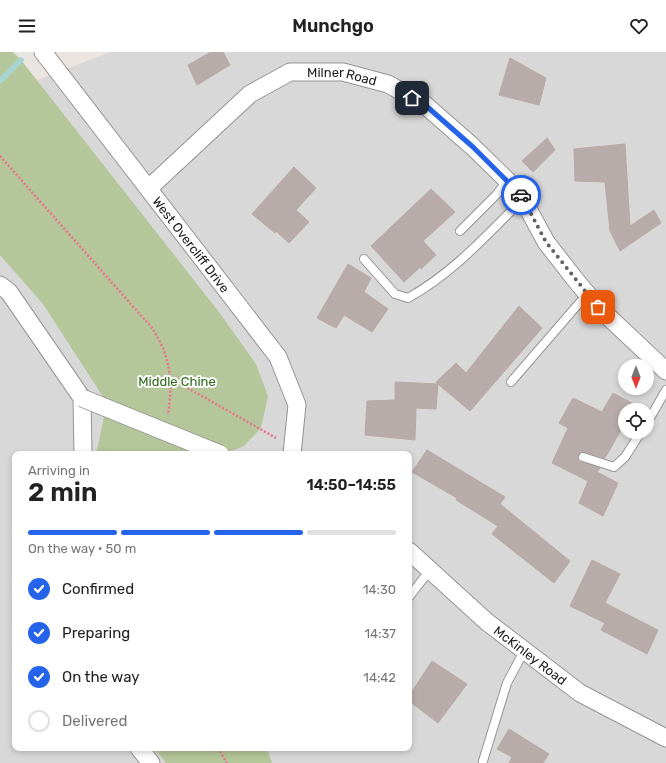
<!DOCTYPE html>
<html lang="en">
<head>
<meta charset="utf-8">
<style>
	body { margin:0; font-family:Rubik,sans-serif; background:#f6f6f6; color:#222; height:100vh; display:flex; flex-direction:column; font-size:15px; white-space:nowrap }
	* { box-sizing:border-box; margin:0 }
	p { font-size:13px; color:#767676 }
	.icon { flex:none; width:22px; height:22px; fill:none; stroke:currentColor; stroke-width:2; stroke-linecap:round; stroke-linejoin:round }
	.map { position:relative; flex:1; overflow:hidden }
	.drawer { position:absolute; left:12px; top:399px; width:400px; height:300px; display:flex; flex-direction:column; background:#fff; border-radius:8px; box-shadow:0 2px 6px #0003 }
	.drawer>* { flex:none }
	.needle { width:26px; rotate:180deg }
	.tools { position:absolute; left:618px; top:307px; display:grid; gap:8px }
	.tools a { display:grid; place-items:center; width:36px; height:36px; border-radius:50%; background:#fff; box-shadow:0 2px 6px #0003; font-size:20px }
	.pin { position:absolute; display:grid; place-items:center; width:34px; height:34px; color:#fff; margin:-17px; border-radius:8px; box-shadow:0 2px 6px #0006 }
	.courier { position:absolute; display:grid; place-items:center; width:40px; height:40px; margin:-20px; border:3px solid #2563eb; border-radius:50%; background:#fff; color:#222; box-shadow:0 1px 5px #0007 }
	.summary em { font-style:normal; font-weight:600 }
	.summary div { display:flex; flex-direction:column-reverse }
	.summary { display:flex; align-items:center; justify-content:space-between; height:68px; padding:0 16px }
	h1 { font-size:26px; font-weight:600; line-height:30px }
	.bar { display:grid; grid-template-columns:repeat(4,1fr); gap:6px 4px; align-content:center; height:48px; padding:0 16px }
	.bar i { height:5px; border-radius:3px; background:#e0e0e0 }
	.bar .selected { background:#2563eb }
	.bar p { grid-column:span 4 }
	ol { padding:0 16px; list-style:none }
	li { display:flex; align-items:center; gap:12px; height:44px }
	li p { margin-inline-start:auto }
	li .icon { padding:4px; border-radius:50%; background:#2563eb; color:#fff; stroke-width:4 }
	li:last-child { color:#767676 }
	li i { width:22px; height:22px; border:2px solid #e0e0e0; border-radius:50% }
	header { display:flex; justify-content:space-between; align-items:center; height:52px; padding:0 16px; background:#fff; font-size:18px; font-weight:600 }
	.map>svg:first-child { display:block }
</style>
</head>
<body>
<header><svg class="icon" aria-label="menu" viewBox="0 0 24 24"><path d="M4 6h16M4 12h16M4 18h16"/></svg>Munchgo<svg class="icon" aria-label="heart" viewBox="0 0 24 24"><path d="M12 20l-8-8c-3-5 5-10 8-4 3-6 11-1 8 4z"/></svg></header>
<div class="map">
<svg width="666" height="711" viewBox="0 0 666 711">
	<rect width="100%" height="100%" fill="#ebe5e1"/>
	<path fill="#d9d8d8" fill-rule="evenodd" d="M110,0H666V711H0V43ZM625,314H647V336H625ZM625,358H647V380H625ZM15,402H409V696H15Z"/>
	<path fill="#b5c69a" d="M0,0H13L21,8L219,260L256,312L268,344L261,376L244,394L223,402H96L107,351L43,252L0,203Z
		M154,696H265L269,702L272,711H166Z"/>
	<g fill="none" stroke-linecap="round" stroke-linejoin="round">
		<path stroke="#a6d4d0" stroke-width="5.5" d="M0,29L21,8"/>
	</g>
	<path fill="#b8acab" stroke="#bba8a5" d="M211,0H223L230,13L197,33L188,13Z
		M510,6L546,26L539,53L499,43Z
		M547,86L555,98L533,120L522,109Z
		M625,92L630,174L654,158L661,171L620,199L610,179L605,130L575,129L574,97Z
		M294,115L316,136L296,158L309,170L289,191L276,179L275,181L252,162Z
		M431,137L455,160L423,189L436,203L421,217L420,215L404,230L371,194Z
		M348,212L371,226L364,240L388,257L372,280L344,263L336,276L317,266Z
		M519,254L542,276L470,359L438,332L436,357L416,356L415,388L365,383L367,349L395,348V330L438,332L436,330L456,311L466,321Z
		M613,341L645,358H625V371L605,406L584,400H581L578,403L579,409L600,416L597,420L618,431L603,464L579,451L588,429L552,411L568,376L559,371L573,346L602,360Z
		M427,398L505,445L500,452L570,509L554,531L492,482L498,474L456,448L457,446L412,420Z
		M592,508L620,522L605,551L658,578L647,602L601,578L605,571L570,554Z
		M432,609L467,632L438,671L409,649V644Z
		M509,677L549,702L543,711H509L512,705L497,697Z"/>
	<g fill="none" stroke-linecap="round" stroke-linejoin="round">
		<defs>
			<path id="lane" d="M460,179L496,143L507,129
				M364,207L395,242L408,246C453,221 487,183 523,147
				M511,330L587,242
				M647,371L666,338
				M583,405L614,415L625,405L641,380
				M409,545L430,518
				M483,709L507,631L524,599"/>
			<g id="street">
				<path id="s1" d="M43,0L278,305L297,353L292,402"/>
				<path id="s2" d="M149,136L250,42L290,20H343L388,32L424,52L473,95L519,140L546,190L574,226L598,255L666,319"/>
				<path d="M0,233L9,240L82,346L83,402"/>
				<path id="s3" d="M409,499L487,570L580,641L666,686"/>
				<path d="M139,696L151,711"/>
			</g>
		</defs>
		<use href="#lane" stroke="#959595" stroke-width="10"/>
		<use href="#street" stroke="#959595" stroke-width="19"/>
		<path stroke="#e9748d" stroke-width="2.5" stroke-dasharray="2 2" stroke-linecap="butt" d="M0,104L153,277C157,285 163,294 165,302C172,322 171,342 168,363
			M170,326L276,386
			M218,696L227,711"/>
		<use href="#lane" stroke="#fff" stroke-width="8"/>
		<use href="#street" stroke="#fff" stroke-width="17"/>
		<defs>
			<path id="street-bridge" d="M82,346L220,402"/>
		</defs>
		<use href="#street-bridge" stroke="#959595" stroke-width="19" stroke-linecap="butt"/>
		<use href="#street-bridge" stroke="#fff" stroke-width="17"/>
	</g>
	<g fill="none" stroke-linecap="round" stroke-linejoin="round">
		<path stroke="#646260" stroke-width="4" stroke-dasharray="0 7.2" d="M521,143L546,190L598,255"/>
		<path stroke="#2563eb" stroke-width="5" d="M412,46L424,52L473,95L521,143"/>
	</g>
	<g text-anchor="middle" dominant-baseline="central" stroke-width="4" stroke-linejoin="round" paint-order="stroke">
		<g font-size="13" fill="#1b1b1b" stroke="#fff">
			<text stroke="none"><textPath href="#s2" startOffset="236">Milner Road</textPath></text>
			<text stroke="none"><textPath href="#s1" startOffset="243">West Overcliff Drive</textPath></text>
			<text stroke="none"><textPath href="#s3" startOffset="160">McKinley Road</textPath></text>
		</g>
		<g font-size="13" fill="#2a6b17" stroke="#fff">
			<text x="177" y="329">Middle Chine</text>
		</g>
	</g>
</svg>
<div class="tools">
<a><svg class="needle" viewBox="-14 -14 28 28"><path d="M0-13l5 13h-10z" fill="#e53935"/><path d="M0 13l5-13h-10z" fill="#767676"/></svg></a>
<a><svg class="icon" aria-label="locate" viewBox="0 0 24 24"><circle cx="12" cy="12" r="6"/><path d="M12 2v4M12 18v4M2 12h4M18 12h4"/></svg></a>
</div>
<div class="pin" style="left:598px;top:255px;background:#ea580c"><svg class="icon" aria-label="bag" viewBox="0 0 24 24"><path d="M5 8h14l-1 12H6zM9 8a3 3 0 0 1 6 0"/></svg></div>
<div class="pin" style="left:412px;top:46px;background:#1f2937"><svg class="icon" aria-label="home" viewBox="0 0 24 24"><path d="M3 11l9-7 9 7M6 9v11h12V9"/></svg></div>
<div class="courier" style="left:521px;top:143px"><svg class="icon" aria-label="car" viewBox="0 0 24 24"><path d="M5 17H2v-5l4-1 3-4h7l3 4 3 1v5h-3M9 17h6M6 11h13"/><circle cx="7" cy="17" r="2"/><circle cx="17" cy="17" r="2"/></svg></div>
<section class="drawer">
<div class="summary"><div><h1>2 min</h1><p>Arriving in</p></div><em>14:50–14:55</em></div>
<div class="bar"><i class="selected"></i><i class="selected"></i><i class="selected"></i><i></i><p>On the way · 50 m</p></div>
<ol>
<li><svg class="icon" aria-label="check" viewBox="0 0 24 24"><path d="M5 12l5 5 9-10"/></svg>Confirmed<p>14:30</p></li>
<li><svg class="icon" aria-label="check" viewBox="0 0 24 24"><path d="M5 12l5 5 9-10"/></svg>Preparing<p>14:37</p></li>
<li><svg class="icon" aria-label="check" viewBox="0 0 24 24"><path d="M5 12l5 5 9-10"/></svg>On the way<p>14:42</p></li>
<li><i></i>Delivered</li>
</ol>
</section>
</div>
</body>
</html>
